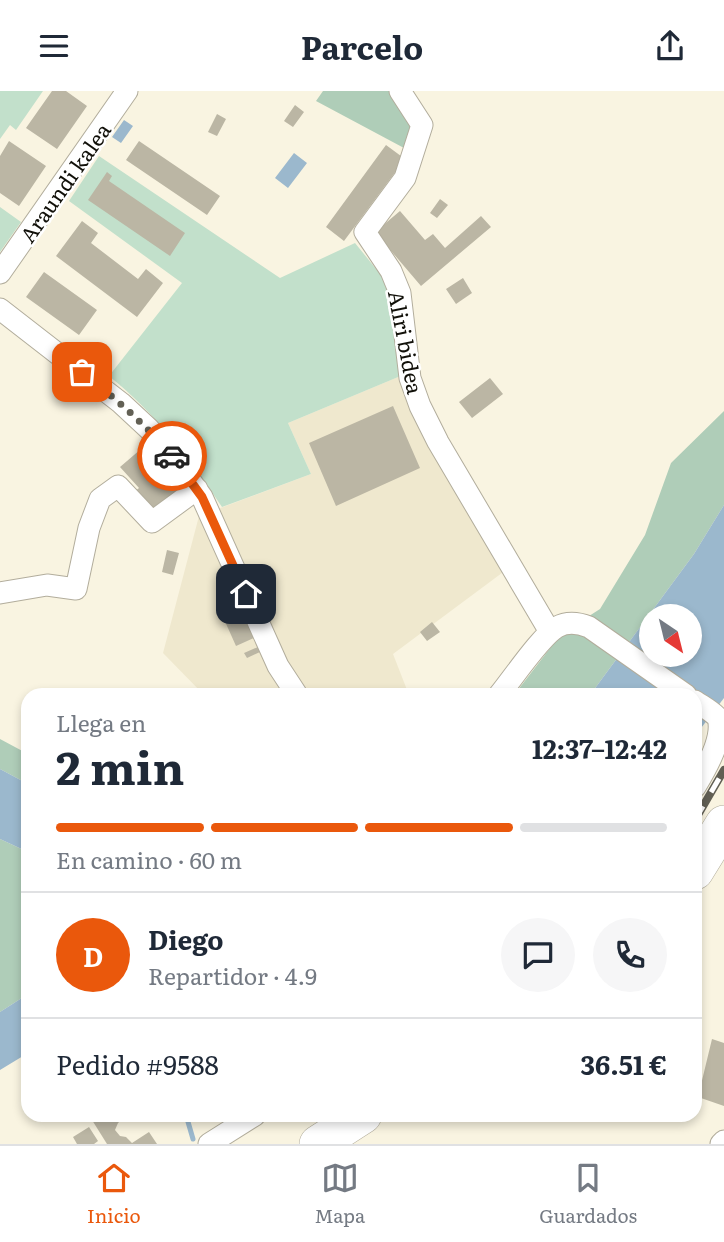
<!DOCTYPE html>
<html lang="es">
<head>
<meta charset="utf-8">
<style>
	body { margin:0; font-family:Literata,serif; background:#f6f6f7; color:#1f2937; height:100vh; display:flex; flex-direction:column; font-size:26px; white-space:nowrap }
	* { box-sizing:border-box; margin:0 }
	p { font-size:23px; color:#747a83 }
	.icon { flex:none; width:38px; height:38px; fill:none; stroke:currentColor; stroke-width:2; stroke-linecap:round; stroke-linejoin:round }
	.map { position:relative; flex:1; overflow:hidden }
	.panel { position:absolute; left:21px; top:597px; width:681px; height:434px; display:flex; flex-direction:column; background:#fff; border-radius:21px; box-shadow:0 4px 10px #0003 }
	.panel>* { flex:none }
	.needle { width:46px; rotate:145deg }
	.controls { position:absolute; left:639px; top:513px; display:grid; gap:14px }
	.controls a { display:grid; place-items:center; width:63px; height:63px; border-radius:50%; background:#fff; box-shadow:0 4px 10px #0003; font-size:35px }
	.pin { position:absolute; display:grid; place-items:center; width:60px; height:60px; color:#fff; margin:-30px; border-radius:14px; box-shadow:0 4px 10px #0006 }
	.courier { position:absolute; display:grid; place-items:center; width:70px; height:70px; margin:-35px; border:5px solid #ea580c; border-radius:50%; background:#fff; color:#222; box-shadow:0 2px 9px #0007 }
	.overview em { font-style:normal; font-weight:700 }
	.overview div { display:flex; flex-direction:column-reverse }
	.overview { display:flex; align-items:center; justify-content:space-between; height:119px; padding:0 35px }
	h1 { font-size:46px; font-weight:700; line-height:52px }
	.bar { display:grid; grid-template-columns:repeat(4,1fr); gap:10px 7px; align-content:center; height:84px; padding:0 35px }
	.bar i { height:9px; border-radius:5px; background:#e0e1e3 }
	.bar .selected { background:#ea580c }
	.bar p { grid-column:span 4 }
	.line { display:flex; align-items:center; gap:18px; padding:0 35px; border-top:2px solid #e0e1e3 }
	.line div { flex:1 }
	.round { display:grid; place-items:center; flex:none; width:74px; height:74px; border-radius:37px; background:#f6f6f7 }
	header { display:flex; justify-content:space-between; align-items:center; height:91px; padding:0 35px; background:#fff; font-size:32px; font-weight:700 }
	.tab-bar { display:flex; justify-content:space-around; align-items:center; height:98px; border-top:2px solid #e0e1e3; background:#fff; font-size:19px; color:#747a83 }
	.tab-bar a { display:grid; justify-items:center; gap:4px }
	.tab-bar .selected { color:#ea580c }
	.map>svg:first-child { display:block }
</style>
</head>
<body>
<header><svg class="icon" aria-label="menu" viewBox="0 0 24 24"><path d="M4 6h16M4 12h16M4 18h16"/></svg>Parcelo<svg class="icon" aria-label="share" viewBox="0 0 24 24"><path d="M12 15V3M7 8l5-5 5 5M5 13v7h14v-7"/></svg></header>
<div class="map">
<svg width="724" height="1053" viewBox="0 0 724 1053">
	<rect width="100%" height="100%" fill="#f9f4e1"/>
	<path fill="#efe8ce" d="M403,284L510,476L393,563L409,604H204L163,562L199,425L311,383L288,332Z"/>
	<path fill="#c2e0cb" d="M0,0H43L16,39L10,34L0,48Z
		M99,65L280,187L355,152L394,200L403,284L288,332L311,383L222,416C190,368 155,322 109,285L182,192L69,110Z
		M0,116L21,131L0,161Z"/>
	<path fill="#afcdb8" d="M323,0H397L413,28L404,57L316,10Z
		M724,320V414L694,463L590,604H514L561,543L600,518L645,444L671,372Z
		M0,648L28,663V693L0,678Z
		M0,748L28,761V903L0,921Z"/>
	<path fill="#9bb8cd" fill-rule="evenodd" d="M124,29L133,35L121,52L112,46Z
		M294,62L307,72L288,97L275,87Z
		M724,414V607L695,645V604H590L694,463ZM651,525H690V564H651Z
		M0,678L28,693V761L0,748Z
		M28,903V962L0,979V921Z"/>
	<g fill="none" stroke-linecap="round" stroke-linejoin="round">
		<path stroke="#9bb8cd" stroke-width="5" d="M186,1024L193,1048"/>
	</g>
	<path fill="#bbb6a4" d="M52,0H66L87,15L57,58L26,37Z
		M295,14L304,21L293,36L284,30Z
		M217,23L226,28L217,45L208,41Z
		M9,50L46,75L19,115L0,102V65Z
		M139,50L220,105L207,124L126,69Z
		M386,54L405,68L344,150L326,136Z
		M107,81L112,85L109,90L185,142L170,165L88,109Z
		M440,108L448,114L437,127L430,122Z
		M400,120L425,149L433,143L445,157L481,125L491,136L421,195L375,141Z
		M82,130L98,142L91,152L138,188L146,178L163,192L137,226L56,165Z
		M44,181L97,219L79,244L26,206Z
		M463,187L472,202L456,213L446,198Z
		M490,287L503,303L472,327L459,311Z
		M393,315L420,377L336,415L309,352Z
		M141,358L178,399L152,422L134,401L139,397L120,376Z
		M167,459L179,462L173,484L162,481Z
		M245,517L258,545L236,555L223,526Z
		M432,531L440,541L427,550L420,541Z
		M258,556L260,561L247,567L244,562Z
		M712,948L724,952V1015L698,1006Z
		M101,1024H127L118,1032L115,1039L120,1045L126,1046L132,1052L149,1041L157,1053H107L92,1029Z
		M89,1036L98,1050L94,1053H77L73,1046Z"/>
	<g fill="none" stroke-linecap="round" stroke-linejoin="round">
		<defs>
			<path id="street" d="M400,0L422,34L405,87L365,141L391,180L400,202L410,287L420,315L438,351L550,541
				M0,182L127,0
				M0,218L121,312L149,338L182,378L202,406L278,575L297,604
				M0,502L47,494L76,498L89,437L100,408L118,395L152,431L197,398
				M499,604C513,587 541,545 557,536C568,530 579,532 589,536L686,604
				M695,610C702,615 712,620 718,627C724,647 706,678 695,696
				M209,1053L255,1024
				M721,1053L724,1050"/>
			<path id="highway" d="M695,780L724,733
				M318,1053L363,1024"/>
		</defs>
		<use href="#street" stroke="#b2ad9c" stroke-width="23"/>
		<use href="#highway" stroke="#b2ad9c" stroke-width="38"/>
		<use href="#street" stroke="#fff" stroke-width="21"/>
		<use href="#highway" stroke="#fff" stroke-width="37"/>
		<defs>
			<path id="rail" d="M695,729L724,679"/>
		</defs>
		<use href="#rail" stroke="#615f54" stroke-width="8"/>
		<use href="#rail" stroke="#fff" stroke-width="5" stroke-dasharray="16" stroke-linecap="butt"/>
	</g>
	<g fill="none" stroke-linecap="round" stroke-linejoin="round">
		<path stroke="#626055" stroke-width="7" stroke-dasharray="0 12.6" d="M82,281C115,307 144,332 172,365"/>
		<path stroke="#ea580c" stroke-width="9" d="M172,365L202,406L246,503"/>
	</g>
	<g text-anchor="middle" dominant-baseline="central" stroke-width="5" stroke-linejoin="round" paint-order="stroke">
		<g font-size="21" fill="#111009" stroke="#fff">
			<text transform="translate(64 91) rotate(-55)">Araundi kalea</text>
			<text transform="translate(407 251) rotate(79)">Aliri bidea</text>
		</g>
	</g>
</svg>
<div class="controls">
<a><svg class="needle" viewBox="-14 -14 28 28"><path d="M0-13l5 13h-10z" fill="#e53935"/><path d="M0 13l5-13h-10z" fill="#747a83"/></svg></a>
</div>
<div class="pin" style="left:82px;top:281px;background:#ea580c"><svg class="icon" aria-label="bag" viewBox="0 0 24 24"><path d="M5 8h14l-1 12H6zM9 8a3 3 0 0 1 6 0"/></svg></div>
<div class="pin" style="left:246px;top:503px;background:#1f2937"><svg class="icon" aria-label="home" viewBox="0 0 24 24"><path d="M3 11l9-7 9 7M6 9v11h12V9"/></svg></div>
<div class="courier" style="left:172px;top:365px"><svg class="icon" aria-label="car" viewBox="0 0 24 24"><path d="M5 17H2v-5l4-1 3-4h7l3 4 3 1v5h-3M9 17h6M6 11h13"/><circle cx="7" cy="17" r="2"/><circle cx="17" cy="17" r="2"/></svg></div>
<section class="panel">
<div class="overview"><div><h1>2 min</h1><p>Llega en</p></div><em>12:37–12:42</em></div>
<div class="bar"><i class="selected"></i><i class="selected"></i><i class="selected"></i><i></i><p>En camino · 60 m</p></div>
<div class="line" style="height:126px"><b class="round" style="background:#ea580c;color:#fff">D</b><div><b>Diego</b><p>Repartidor · 4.9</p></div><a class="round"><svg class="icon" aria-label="chat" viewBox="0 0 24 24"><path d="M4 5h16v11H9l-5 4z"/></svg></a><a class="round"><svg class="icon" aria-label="phone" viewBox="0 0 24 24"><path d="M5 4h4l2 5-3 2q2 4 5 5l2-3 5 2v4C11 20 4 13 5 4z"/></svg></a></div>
<div class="line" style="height:91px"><div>Pedido #9588</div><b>36.51 €</b></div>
</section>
</div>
<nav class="tab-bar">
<a class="selected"><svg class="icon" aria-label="home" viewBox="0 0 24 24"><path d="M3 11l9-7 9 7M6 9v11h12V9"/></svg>Inicio</a>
<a><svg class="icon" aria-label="map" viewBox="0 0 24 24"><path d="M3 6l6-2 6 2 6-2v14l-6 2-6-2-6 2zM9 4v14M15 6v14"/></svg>Mapa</a>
<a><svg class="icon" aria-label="saved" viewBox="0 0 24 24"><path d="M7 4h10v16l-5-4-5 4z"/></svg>Guardados</a>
</nav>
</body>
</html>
